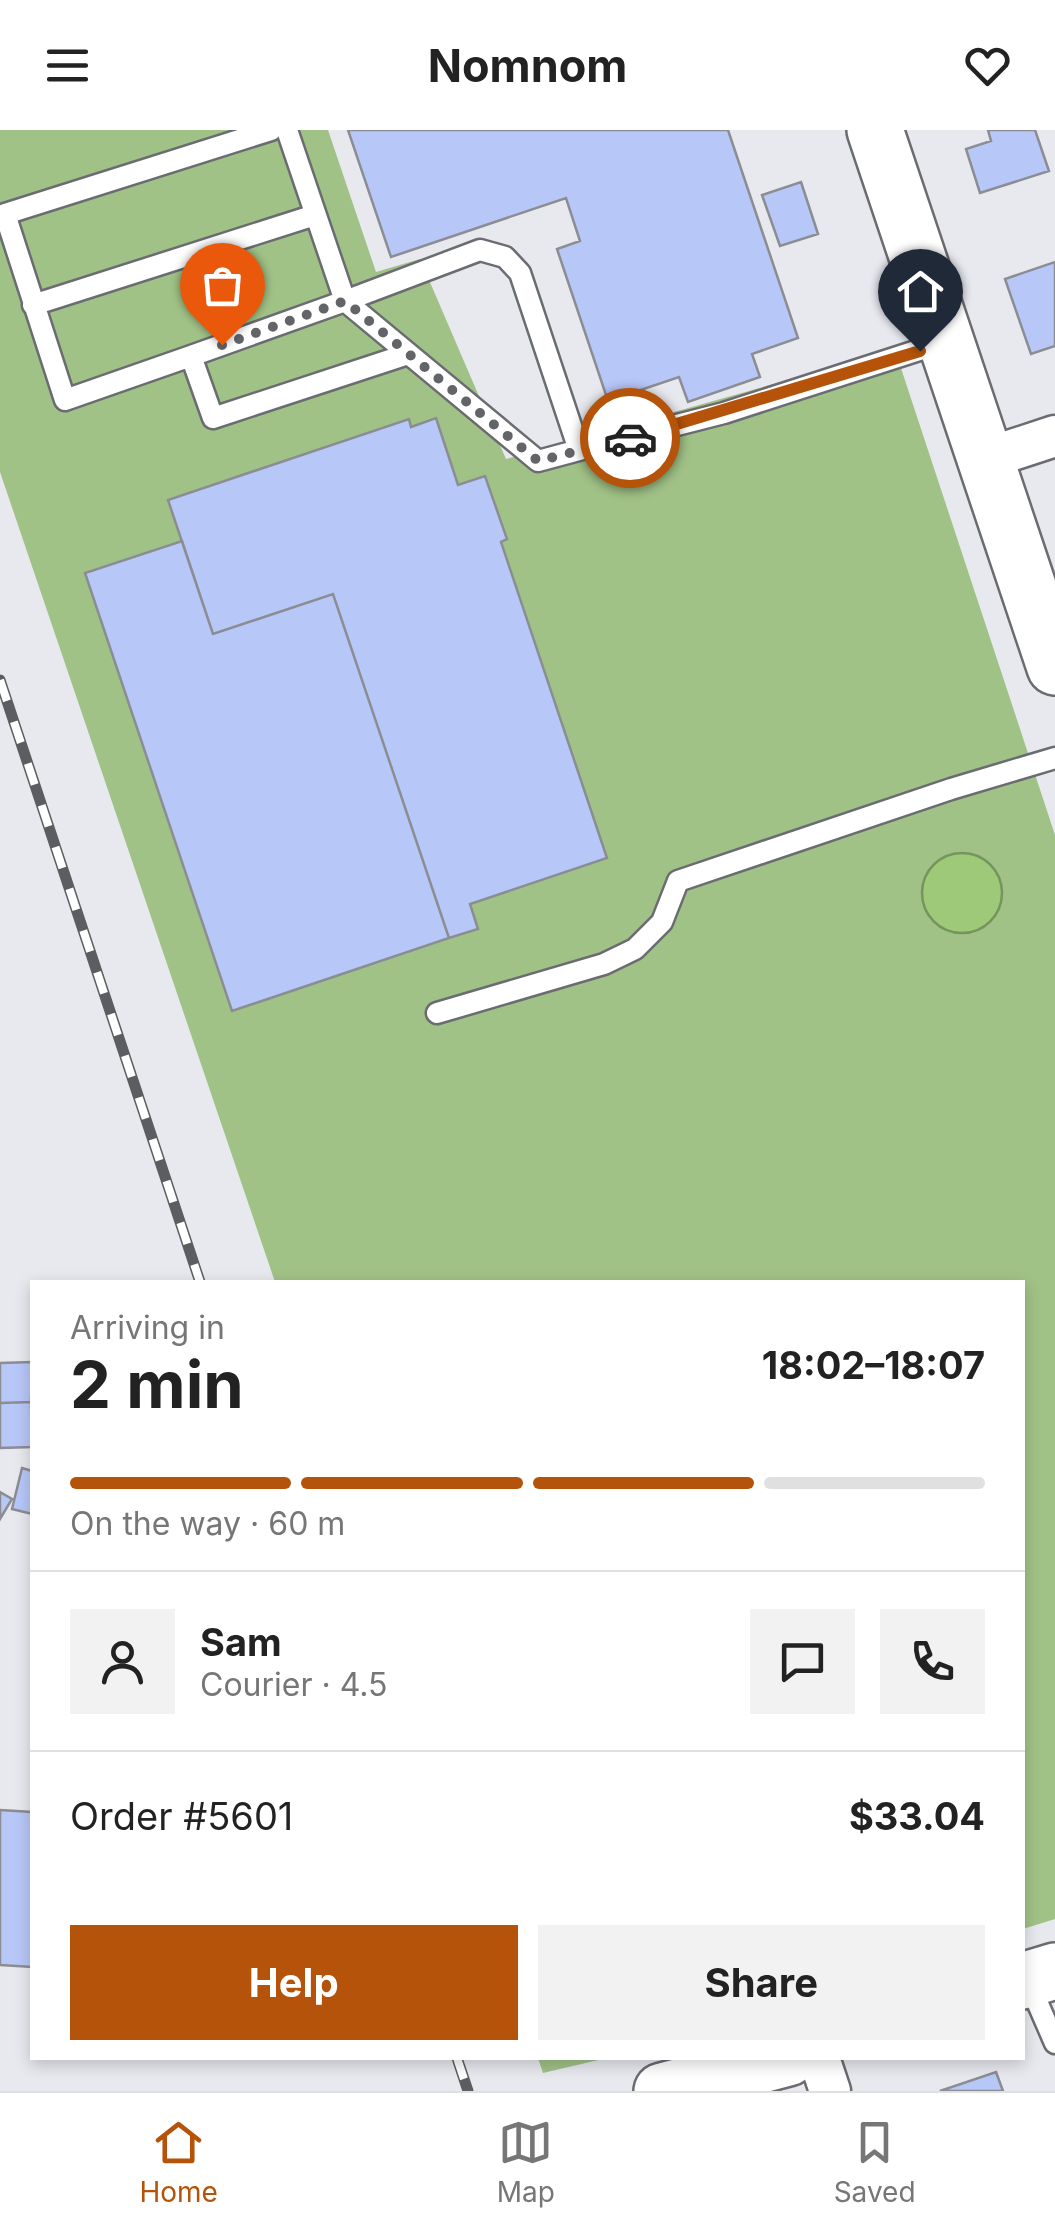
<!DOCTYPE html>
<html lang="en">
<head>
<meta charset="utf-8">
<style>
	body { margin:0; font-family:Inter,sans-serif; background:#f2f2f2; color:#222; height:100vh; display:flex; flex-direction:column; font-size:38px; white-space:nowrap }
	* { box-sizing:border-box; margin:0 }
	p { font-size:32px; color:#767676 }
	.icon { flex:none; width:55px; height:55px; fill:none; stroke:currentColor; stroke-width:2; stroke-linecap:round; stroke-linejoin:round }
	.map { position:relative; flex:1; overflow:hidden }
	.drawer { position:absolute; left:30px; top:1150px; width:995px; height:780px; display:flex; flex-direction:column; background:#fff; border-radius:0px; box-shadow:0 5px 15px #0003 }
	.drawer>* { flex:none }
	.pin { position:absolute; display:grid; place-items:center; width:85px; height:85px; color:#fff; margin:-102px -42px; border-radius:50% 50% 50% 0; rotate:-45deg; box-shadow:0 0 10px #0007 }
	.pin .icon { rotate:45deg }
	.courier { position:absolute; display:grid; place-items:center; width:100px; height:100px; margin:-50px; border:8px solid #b45309; border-radius:50%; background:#fff; color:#222; box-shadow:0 2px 12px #0007 }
	.summary em { font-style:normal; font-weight:700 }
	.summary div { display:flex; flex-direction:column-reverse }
	.summary { display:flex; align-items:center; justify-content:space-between; height:170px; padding:0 40px }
	h1 { font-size:65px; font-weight:700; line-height:75px }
	.bar { display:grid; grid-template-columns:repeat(4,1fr); gap:15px 10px; align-content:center; height:120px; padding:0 40px }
	.bar i { height:12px; border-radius:8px; background:#e0e0e0 }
	.bar .on { background:#b45309 }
	.bar p { grid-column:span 4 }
	.line { display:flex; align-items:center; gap:25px; padding:0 40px; border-top:2px solid #e0e0e0 }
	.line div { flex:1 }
	.round { display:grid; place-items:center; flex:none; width:105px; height:105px; border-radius:0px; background:#f2f2f2 }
	.cta { display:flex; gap:20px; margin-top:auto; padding:20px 40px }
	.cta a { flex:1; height:115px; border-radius:0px; background:#b45309; color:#fff; font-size:40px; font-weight:700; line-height:115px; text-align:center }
	.cta a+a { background:#f2f2f2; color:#222 }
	header { display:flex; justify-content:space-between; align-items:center; height:130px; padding:0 40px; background:#fff; font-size:45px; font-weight:700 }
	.menu { display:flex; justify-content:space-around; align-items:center; height:140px; border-top:2px solid #e0e0e0; background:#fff; font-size:28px; color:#767676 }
	.menu a { display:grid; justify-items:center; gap:5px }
	.menu .on { color:#b45309 }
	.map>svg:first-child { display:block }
</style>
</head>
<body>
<header><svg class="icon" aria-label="menu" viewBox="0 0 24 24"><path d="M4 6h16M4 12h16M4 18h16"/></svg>Nomnom<svg class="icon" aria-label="heart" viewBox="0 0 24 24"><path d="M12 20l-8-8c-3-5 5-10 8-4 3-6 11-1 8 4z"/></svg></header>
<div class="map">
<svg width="1055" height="1961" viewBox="0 0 1055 1961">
	<rect width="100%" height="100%" fill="#e7e9ef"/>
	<path fill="#a1c287" d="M0,0H328L376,142L420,129L506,329L895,220L1055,705V1789L1023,1799L1022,1152H275L0,342Z
		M538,1928H607L543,1943Z"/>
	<path fill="#9dc978" stroke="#76955d" stroke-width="2.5" d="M922 763a40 40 0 1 1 80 0a40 40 0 1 1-80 0Z"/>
	<path fill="#b7c7f8" stroke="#8b8d93" stroke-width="2.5" d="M348,0H728L798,208L752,224L760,247L688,272L679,247L608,271L557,119L580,111L566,68L391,127Z
		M988,0H1035L1049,41L980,63L966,19L991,11Z
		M801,52L818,104L780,116L762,65Z
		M1055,132V216L1031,224L1005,149Z
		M436,288L458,355L485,346L507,409L501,412L607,728L470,774L478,799L449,808L333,464L213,504L168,370L409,289L411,297Z
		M182,411L213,504L333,464L449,808L232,881L85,443Z
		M32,1232L31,1272L0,1273V1233Z
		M31,1272L32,1317L0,1318V1273Z
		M22,1338L32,1341V1384L12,1379Z
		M0,1362L12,1369L0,1389Z
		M0,1680L32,1682V1837L0,1835Z
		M996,1942L1003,1961H940Z"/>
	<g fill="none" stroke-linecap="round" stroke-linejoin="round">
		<defs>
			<path id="lane" d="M271,0L5,84L65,270L191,226L213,288L408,224
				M33,175L315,85
				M191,226L345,171L287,0
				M579,320L538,331L345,171L480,120L505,127L520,143L579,320L724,283L944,212
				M437,883L604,834L635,819L662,792L678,751L951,659L1055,628
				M1028,1851L1055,1913"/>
			<path id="street" d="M985,329L1055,306
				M819,1928L830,1961"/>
			<path id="secondary" d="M875,0L1055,537
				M1022,1851L1055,1841
				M662,1961L788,1928"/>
		</defs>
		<use href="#lane" stroke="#6a6c71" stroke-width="25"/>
		<use href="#street" stroke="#6a6c71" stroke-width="45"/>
		<use href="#secondary" stroke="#6a6c71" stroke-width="60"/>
		<use href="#lane" stroke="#fff" stroke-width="20"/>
		<use href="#street" stroke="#fff" stroke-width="40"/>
		<use href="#secondary" stroke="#fff" stroke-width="55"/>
		<defs>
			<path id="rail" d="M0,550L200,1152
				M457,1928L468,1961"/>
		</defs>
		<use href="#rail" stroke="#5c5d60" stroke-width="11"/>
		<use href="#rail" stroke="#fff" stroke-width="8" stroke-dasharray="22" stroke-linecap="butt"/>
	</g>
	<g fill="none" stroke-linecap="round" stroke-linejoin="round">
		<path stroke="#636468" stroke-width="10" stroke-dasharray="0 18" d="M222,215L345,171L538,331L630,308"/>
		<path stroke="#b45309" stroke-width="12" d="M630,308L920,221"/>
	</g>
</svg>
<div class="pin" style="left:222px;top:215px;background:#ea580c"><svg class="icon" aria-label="bag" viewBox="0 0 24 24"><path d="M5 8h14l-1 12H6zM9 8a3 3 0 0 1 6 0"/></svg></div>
<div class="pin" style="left:920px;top:221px;background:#1f2937"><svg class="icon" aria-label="home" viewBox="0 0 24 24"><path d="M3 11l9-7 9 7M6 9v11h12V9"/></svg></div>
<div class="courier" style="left:630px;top:308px"><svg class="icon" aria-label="car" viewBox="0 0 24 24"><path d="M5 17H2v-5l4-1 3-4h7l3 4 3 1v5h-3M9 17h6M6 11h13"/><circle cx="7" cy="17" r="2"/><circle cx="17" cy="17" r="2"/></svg></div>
<section class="drawer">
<div class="summary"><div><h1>2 min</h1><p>Arriving in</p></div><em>18:02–18:07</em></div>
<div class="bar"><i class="on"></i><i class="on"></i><i class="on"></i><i></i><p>On the way · 60 m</p></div>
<div class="line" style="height:180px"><a class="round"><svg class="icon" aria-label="person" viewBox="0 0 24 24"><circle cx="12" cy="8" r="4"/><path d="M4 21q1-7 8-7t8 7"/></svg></a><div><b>Sam</b><p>Courier · 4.5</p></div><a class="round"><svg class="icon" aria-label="chat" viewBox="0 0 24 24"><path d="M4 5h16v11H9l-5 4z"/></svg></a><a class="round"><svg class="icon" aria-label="phone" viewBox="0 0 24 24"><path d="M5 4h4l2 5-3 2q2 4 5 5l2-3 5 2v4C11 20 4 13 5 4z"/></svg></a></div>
<div class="line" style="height:130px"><div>Order #5601</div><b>$33.04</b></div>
<div class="cta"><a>Help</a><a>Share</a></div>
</section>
</div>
<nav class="menu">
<a class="on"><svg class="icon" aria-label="home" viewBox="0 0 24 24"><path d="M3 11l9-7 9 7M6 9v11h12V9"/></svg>Home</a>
<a><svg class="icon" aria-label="map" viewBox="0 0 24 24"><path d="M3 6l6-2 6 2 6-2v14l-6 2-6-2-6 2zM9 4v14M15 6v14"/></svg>Map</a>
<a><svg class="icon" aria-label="saved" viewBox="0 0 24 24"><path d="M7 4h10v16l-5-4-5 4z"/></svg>Saved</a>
</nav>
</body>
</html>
